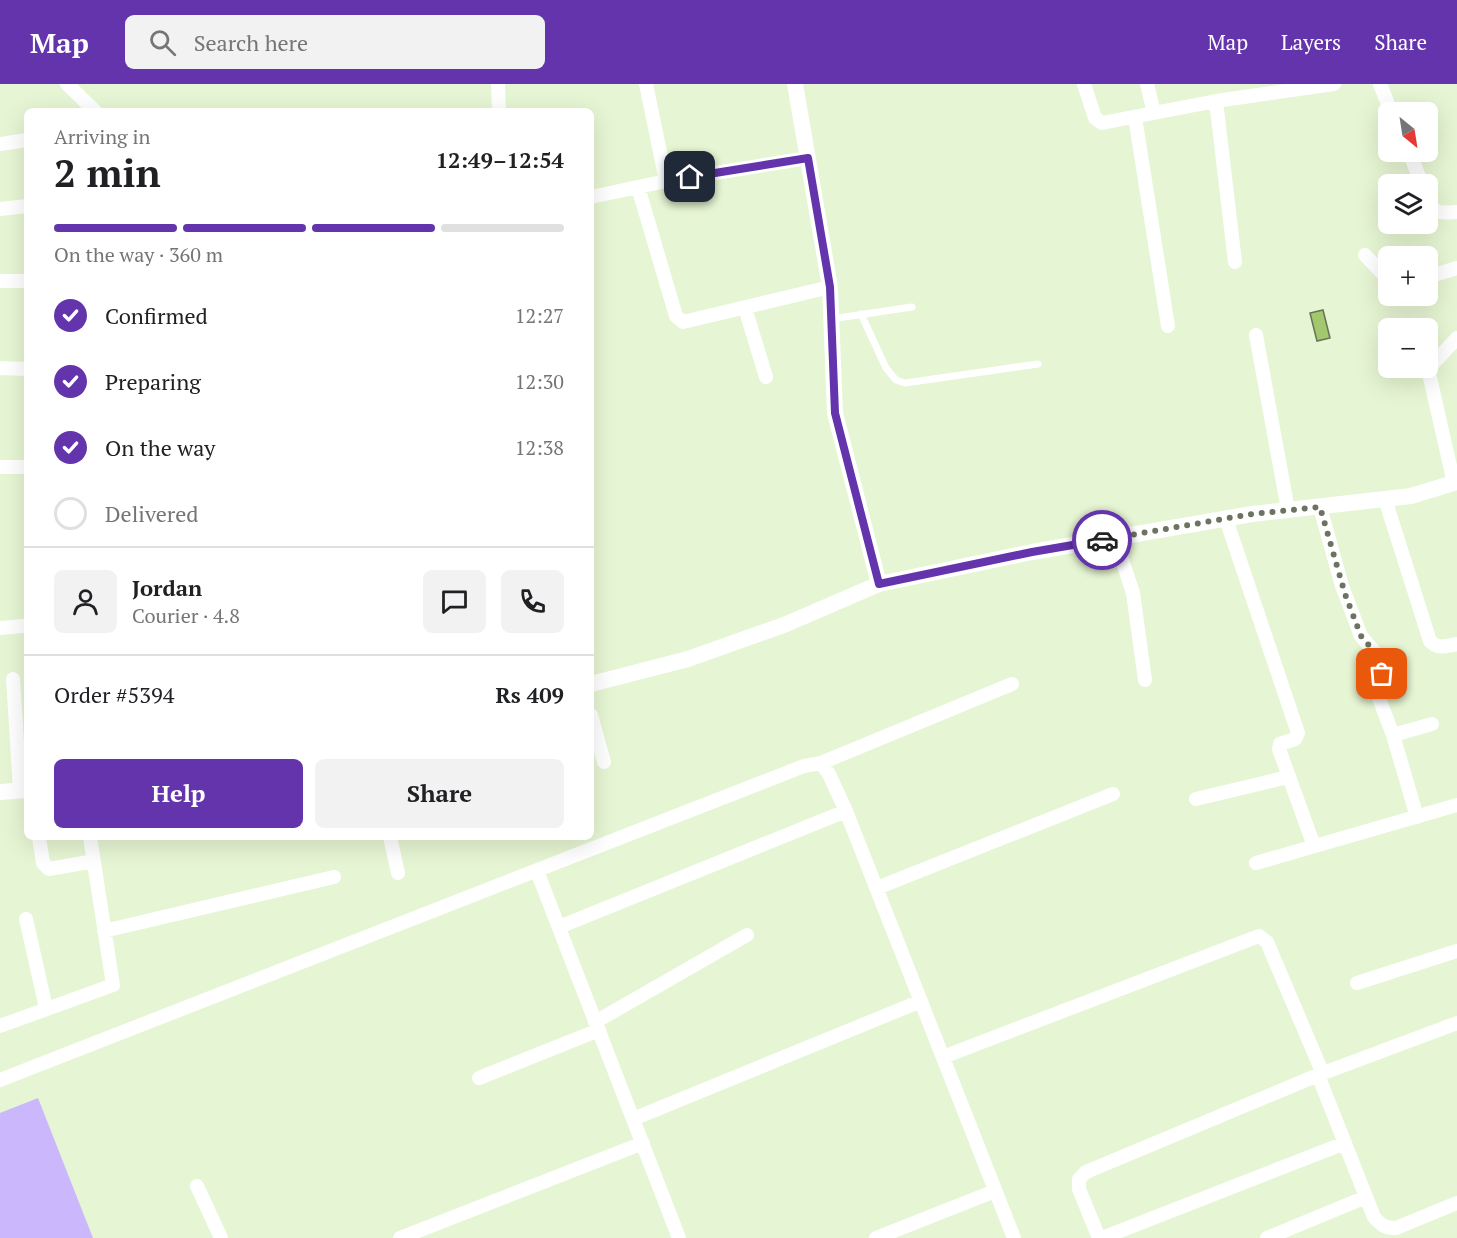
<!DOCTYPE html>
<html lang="en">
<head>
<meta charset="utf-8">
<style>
	body { margin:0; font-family:"PT Serif",serif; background:#f2f2f2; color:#202124; height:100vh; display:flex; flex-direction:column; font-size:22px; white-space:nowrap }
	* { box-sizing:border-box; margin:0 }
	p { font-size:20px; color:#757577 }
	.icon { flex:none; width:33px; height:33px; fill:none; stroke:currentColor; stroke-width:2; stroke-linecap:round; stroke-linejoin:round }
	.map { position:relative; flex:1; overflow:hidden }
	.panel { position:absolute; left:24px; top:24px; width:570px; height:732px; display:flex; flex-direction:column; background:#fff; border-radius:9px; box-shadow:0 6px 24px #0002 }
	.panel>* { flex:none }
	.needle { width:39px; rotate:150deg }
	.buttons { position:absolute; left:1378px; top:18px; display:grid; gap:12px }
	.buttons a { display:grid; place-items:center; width:60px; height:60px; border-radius:9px; background:#fff; box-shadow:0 6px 24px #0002; font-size:30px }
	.pin { position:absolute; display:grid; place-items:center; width:51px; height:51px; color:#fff; margin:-26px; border-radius:12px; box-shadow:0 3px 9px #0006 }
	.courier { position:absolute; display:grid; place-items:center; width:60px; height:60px; margin:-30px; border:4px solid #6334ab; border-radius:50%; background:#fff; color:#222; box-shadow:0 2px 8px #0007 }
	.headline em { font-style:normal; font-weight:700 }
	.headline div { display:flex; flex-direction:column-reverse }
	.headline { display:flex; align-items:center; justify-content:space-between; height:102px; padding:0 30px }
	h1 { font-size:39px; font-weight:700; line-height:45px }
	.bar { display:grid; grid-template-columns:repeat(4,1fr); gap:9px 6px; align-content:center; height:72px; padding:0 30px }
	.bar i { height:8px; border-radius:4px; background:#e0e0e0 }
	.bar .selected { background:#6334ab }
	.bar p { grid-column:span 4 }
	.line { display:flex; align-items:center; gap:15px; padding:0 30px; border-top:2px solid #e0e0e0 }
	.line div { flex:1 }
	.round { display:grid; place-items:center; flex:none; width:63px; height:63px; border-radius:9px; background:#f2f2f2 }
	ol { padding:0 30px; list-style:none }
	li { display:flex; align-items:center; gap:18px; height:66px }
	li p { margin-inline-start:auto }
	li .icon { padding:6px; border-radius:50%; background:#6334ab; color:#fff; stroke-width:4 }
	li:last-child { color:#757577 }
	li i { width:33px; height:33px; border:3px solid #e0e0e0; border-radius:50% }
	.cta { display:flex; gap:12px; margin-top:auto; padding:12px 30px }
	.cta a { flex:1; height:69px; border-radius:9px; background:#6334ab; color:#fff; font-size:24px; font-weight:700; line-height:69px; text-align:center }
	.cta a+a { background:#f2f2f2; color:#202124 }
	header { display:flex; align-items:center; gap:36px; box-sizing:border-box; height:84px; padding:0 30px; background:#6334ab; color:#fff }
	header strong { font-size:28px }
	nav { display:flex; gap:33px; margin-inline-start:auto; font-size:21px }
	.search { width:420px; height:54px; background:#f2f2f2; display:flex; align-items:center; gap:15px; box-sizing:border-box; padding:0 21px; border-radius:9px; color:#757577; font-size:22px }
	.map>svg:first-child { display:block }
</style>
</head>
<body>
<header>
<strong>Map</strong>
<div class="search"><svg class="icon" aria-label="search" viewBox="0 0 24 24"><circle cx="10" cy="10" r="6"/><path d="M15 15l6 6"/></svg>Search here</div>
<nav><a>Map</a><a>Layers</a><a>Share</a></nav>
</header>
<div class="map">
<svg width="1457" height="1154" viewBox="0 0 1457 1154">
	<rect width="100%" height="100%" fill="#e6f5d3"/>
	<path fill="#cbb8fc" d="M38,1014L93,1154H0V1029Z"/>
	<path fill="#a3c76c" stroke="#677456" stroke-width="1.5" d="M1323,226L1330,254L1317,257L1310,229Z"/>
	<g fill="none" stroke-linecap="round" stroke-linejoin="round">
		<path stroke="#fff" stroke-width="7" d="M861,230L886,284L896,296L905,299L1038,280
			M831,235L912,223"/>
		<path stroke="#fff" stroke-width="14" d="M67,0L95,27
			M498,0L499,27
			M646,0L666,97
			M1084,0L1095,34L1102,39L1216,17L1334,0
			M1147,0L1154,29
			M1380,0L1391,28
			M1216,17L1235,178
			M1135,33L1168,242
			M0,60L27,56
			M1409,68L1422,100
			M638,103L676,232L683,238L830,203
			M591,113L666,97L808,74
			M1428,116C1434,131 1443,129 1457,128
			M0,125L27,122
			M1365,171L1384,191L1389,194
			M1428,193L1457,184
			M0,197H27
			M745,224L766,293
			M1256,251L1288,426
			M0,284L27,285
			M0,383H27
			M1454,399L1428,285L1457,254
			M1385,415L1430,557C1439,566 1446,562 1457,560
			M1320,423L1342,502L1361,552L1373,566L1382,590
			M1226,435L1298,649L1295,655L1280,660L1279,665L1314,762
			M1115,454L1133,509L1145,596
			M0,544L23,542
			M13,595L20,706
			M1377,609L1393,651L1417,733
			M591,631L604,678
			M1393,651L1432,640
			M821,679L1012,600
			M1196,715L1288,693
			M39,753L43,779L49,785L94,777
			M390,753L398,789
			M1256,779L1457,721
			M537,787L679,1154
			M877,804L1113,710
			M26,835L46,924
			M559,843L846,727
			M104,847L334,793
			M1357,899L1457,867
			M595,938L747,851
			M0,942L113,901L90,753
			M943,973L1259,852L1267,858L1323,990
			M1318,991L1374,1133C1381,1141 1385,1144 1396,1144L1457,1119
			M479,994L599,946
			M0,996L804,682L821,679L829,690L846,727L1014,1154
			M633,1035L921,917
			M197,1102L221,1154
			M400,1154L643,1059
			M876,1154L995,1107
			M1099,1154L1079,1105V1095L1086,1088L1318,991L1457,939
			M1102,1154L1345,1059
			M1267,1154L1366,1113"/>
		<path stroke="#fff" stroke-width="16" d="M795,0L830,203L835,329L879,500
			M591,600L688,575L784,541L879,500L1032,468L1252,430L1411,412L1457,398
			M0,708L27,706"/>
	</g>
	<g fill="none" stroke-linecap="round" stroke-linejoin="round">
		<path stroke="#6b7460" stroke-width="6" stroke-dasharray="0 10.8" d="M1102,456L1252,430L1320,423L1345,510L1361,552L1373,566L1382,590"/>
		<path stroke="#6334ab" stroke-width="8" d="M690,93L808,74L830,203L835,329L879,500L1032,468L1102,456"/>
	</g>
</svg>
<div class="buttons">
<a><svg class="needle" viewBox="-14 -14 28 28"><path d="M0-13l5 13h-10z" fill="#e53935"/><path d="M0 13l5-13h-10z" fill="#757577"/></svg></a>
<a><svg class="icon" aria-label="layers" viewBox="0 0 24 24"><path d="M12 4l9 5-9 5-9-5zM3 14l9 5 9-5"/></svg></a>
<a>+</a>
<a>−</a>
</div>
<div class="pin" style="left:1382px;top:590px;background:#ea580c"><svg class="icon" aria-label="bag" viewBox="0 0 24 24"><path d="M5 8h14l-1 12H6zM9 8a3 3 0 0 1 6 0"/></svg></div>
<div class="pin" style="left:690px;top:93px;background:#1f2937"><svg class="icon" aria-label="home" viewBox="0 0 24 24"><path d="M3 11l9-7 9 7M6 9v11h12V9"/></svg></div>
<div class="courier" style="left:1102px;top:456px"><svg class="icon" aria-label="car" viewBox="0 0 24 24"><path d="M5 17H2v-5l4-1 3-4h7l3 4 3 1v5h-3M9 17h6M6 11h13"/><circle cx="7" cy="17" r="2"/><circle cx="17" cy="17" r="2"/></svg></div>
<section class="panel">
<div class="headline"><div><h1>2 min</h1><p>Arriving in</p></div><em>12:49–12:54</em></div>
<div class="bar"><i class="selected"></i><i class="selected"></i><i class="selected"></i><i></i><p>On the way · 360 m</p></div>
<ol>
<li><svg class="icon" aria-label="check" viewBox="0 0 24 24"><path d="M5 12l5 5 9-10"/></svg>Confirmed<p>12:27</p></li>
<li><svg class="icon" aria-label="check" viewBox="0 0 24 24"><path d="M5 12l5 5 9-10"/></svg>Preparing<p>12:30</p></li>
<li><svg class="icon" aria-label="check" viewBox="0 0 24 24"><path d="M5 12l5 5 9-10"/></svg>On the way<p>12:38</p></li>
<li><i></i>Delivered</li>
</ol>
<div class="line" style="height:108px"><a class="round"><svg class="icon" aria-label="person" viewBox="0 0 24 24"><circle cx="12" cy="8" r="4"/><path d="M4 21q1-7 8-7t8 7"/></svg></a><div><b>Jordan</b><p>Courier · 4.8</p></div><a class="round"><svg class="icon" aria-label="chat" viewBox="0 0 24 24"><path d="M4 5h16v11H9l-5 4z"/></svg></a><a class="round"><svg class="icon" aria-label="phone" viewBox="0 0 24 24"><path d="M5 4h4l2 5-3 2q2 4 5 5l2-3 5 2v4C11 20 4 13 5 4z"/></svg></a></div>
<div class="line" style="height:78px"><div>Order #5394</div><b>Rs 409</b></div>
<div class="cta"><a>Help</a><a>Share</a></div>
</section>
</div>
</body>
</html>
